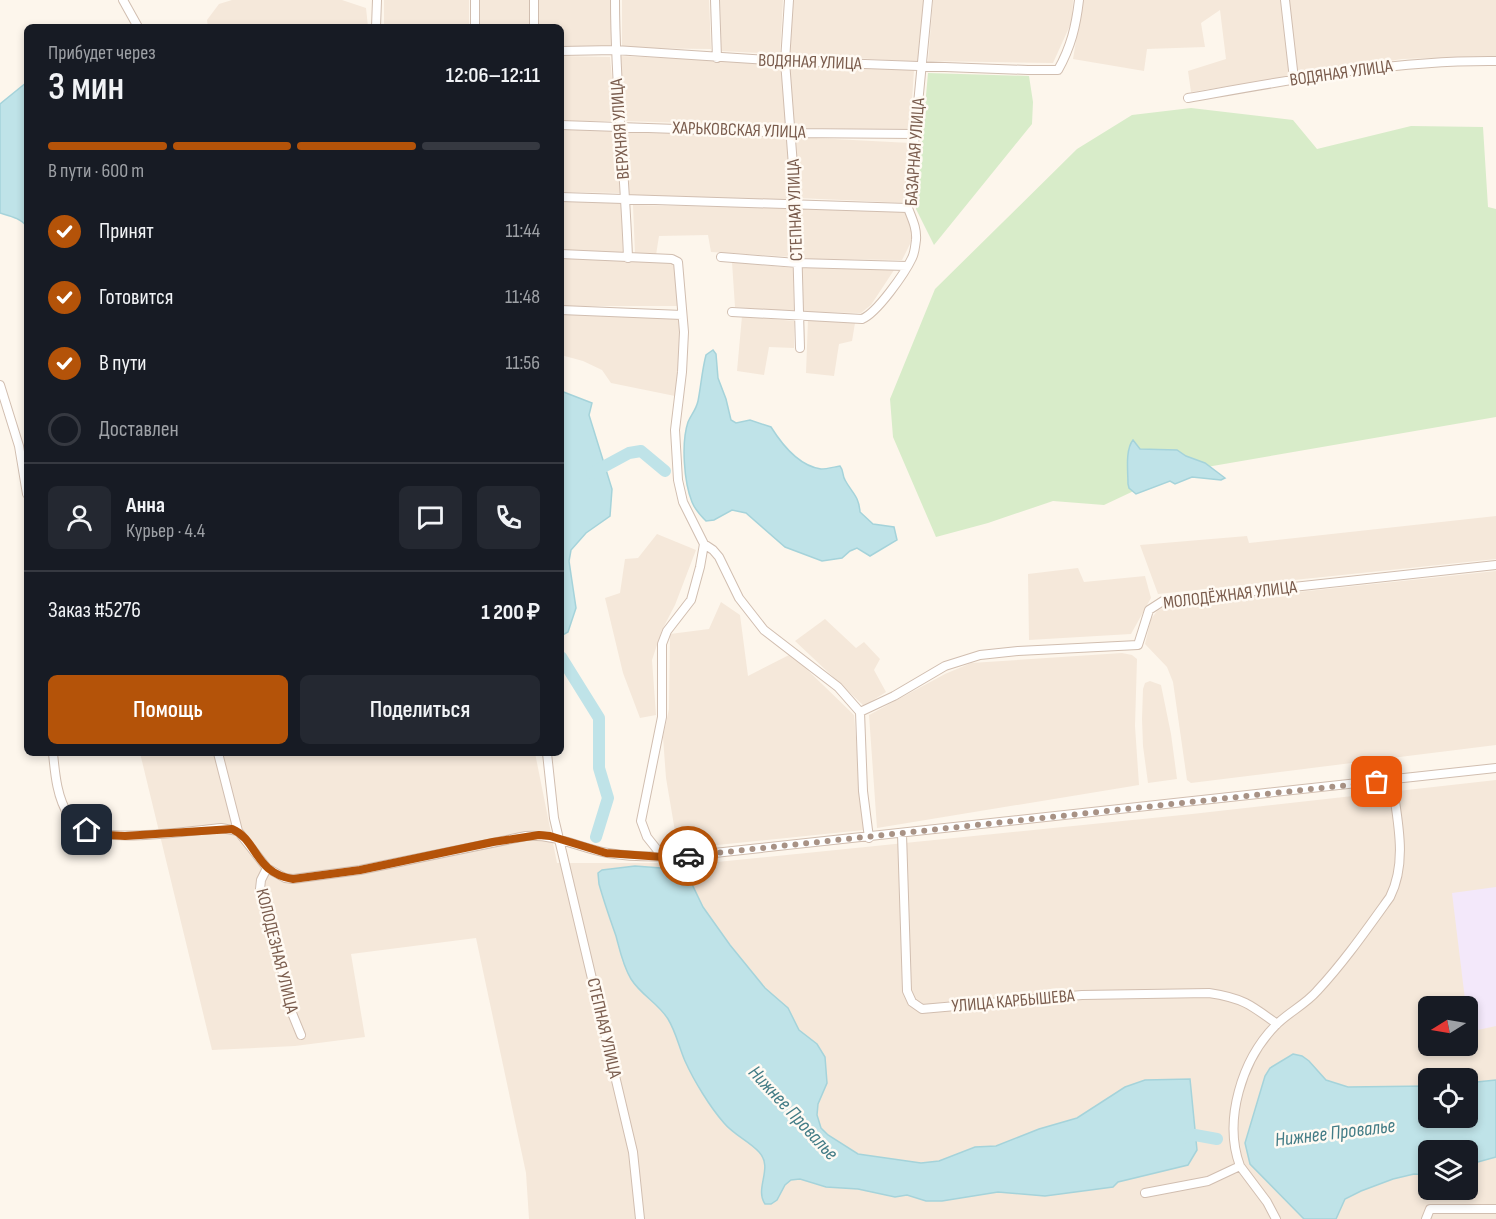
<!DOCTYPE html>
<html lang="ru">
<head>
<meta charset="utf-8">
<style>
	body { margin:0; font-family:"Sofia Sans Condensed",sans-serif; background:#242831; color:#f1f3f6; height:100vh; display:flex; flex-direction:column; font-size:22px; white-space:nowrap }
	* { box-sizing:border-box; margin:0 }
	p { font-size:20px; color:#9ea1a6 }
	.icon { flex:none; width:33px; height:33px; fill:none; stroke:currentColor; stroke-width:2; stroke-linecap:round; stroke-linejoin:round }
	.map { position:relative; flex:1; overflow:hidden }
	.details { position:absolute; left:24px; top:24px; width:540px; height:732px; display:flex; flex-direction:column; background:#171b24; border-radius:9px; box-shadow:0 3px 9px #0003 }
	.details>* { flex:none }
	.needle { width:39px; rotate:259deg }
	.tools { position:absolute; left:1418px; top:996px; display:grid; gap:12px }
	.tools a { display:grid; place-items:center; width:60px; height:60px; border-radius:9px; background:#171b24; box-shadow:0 3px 9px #0003; font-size:30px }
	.pin { position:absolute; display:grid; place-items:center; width:51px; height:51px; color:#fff; margin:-26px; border-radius:12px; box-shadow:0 3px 9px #0006 }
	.courier { position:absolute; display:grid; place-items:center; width:60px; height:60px; margin:-30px; border:4px solid #b45309; border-radius:50%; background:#fff; color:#222; box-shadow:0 2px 8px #0007 }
	.head em { font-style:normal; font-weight:600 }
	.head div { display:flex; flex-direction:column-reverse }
	.head { display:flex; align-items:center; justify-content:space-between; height:102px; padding:0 24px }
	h1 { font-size:39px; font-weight:600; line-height:45px }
	.bar { display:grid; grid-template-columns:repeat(4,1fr); gap:9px 6px; align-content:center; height:72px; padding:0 24px }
	.bar i { height:8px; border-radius:4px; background:#363941 }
	.bar .current { background:#b45309 }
	.bar p { grid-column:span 4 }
	.line { display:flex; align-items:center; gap:15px; padding:0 24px; border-top:2px solid #363941 }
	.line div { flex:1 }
	.round { display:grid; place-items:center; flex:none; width:63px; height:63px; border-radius:9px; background:#242831 }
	ol { padding:0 24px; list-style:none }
	li { display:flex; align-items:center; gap:18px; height:66px }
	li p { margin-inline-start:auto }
	li .icon { padding:6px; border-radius:50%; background:#b45309; color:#fff; stroke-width:4 }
	li:last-child { color:#9ea1a6 }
	li i { width:33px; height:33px; border:3px solid #363941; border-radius:50% }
	.primary-button { display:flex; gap:12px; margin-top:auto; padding:12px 24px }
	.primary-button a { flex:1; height:69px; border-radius:9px; background:#b45309; color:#fff; font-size:24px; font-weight:600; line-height:69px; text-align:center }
	.primary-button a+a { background:#242831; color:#f1f3f6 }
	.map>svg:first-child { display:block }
</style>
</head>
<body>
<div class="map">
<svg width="1496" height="1219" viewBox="0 0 1496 1219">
	<rect width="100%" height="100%" fill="#fdf6ec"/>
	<path fill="#f5e8da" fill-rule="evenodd" d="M232,0H342L366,8L368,27H208L207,20L219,4Z
		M384,0H469V27H384Z
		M479,0H530V27H479Z
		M538,0H611V47L561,48V27H538Z
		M622,0H709L711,49L622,48Z
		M720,0H783L780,54L721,51Z
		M793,0H924L919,62L790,54Z
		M933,0H1073L1072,21L1053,63L928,61Z
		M1083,0H1282L1292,76L1191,92L1188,71L1226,59L1220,10L1201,23L1205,47L1147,49L1144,71L1073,59Z
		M1288,0H1496V56L1402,59L1297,75Z
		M561,56L610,57L616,121H561Z
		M620,56L782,63L787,126L623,121Z
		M789,64L914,70L910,130L794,128Z
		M561,128L615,131L620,193L561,192Z
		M624,132L789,135L792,201L628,195Z
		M796,137L910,143L913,152L907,203L798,198Z
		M561,201L621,203L623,254L561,251Z
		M633,205L791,208L793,257L711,252L708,235L659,236L656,255L635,254Z
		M800,209H903L914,230L910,244L902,260L800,259Z
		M561,257L675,261L678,306H561Z
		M732,262L793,268L794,312L735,307Z
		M802,267H896L871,305L861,313L802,312Z
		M561,313L681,318L682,337L675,396L611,383L602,370L583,361L561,355Z
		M742,316L794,321V348L769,347L764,375L737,371Z
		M808,319L855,323L852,341L839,344L834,376L806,373Z
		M1496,516V559L1158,594L1140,545L1247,536L1249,543Z
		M657,534L696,550L675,605L662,630L652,660L656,715L640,718L623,673L605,598L620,593L625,559L638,558Z
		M1078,568L1084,582L1145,576L1151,598L1131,634L1029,640L1028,574Z
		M1496,571V745L1191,783L1187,780L1173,682L1167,667L1145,644L1151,619L1157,611L1166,606Z
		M721,602L740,615L748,676L791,654L854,715L864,830L678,849L666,778L663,737L669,709L670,634L709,629Z
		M825,619L856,648L864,642L880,659L874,670L886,692L864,706L795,641Z
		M1122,653L1132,655L1137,659L1135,726L1139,785L877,828L869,715L945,674L971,663Z
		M1150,681L1161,685L1171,734L1177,779L1148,783L1143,746L1142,719L1143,689L1145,683Z
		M140,753H535L557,863H707L1192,814L1496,780V1219H529L526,1173L476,938L351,954L365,1037L295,1046L212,1050ZM1428,1006H1467V1046H1428ZM1428,1078H1467V1118H1428ZM1428,1150H1467V1190H1428Z"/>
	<path fill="#f3e8fa" d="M1496,887V1026L1469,1032L1452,893Z"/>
	<path fill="#d8ecc9" d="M928,73L1029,76L1033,102L1032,124L934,245L916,209Z
		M1191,108L1293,120L1317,149L1411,126L1483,127L1488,207L1496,209V417L1172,473L1104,505L1053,501L988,523L936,537L893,437L890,399L935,289L1077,149L1132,115Z"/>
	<path fill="#bfe3e8" stroke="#a5d3da" stroke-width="1.5" d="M27,82V227C21,218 10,216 0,213V104Z
		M713,350L716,354L718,378L726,399L731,420L736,423L750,420L771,427C781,443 799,466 821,469C827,469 834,467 840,466C844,471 842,475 845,480C852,493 859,496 860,512L873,524L894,527L897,540L870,556L857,548L850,551L842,558L822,561L785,547L746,513L732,510L714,520L706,521C700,515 695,510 692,502C684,482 681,443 688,422C691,415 696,410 698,401C701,386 702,370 706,355Z
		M561,391L592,403L589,415L612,489L610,516L586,533L571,550L569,561L576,608L568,632L561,636Z
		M1133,440L1140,449L1177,450L1186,456L1205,463L1225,478L1221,480L1192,477L1175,484L1170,481L1136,494L1129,488L1128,484C1128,471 1125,450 1133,440Z
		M635,866L674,869L689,878L703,907L730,945L765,988L788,1008L799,1030L817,1044L825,1057L827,1083L818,1104L817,1115L821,1128L828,1135L858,1154L921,1163L939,1161L975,1147L996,1146L1039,1129L1077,1118L1125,1087L1145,1080L1190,1079L1197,1150L1188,1165L1118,1182L1113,1187L1045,1196L998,1192L942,1201H926L907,1195L895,1197L858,1189L826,1187L800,1179L791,1180L785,1185L777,1200L771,1204H765C754,1188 774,1168 759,1152C749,1141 734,1135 724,1123C710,1107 694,1081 685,1061C679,1047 676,1032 668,1019C658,1003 641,995 631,979C623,966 620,951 616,936C610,919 604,902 599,884L598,873L602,870Z
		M1293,1054L1302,1056L1309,1061L1326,1080L1348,1087L1428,1086V1118H1467V1083L1496,1080V1157L1467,1165V1150H1428V1175L1414,1174L1393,1179L1361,1191L1345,1199L1336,1219H1304L1250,1164L1245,1143L1265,1076L1270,1068Z"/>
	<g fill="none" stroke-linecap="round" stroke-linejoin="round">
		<path stroke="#bfe3e8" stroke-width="12" d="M592,473L629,453L641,451L665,471
			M561,657L599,718V768L608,798L596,837
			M1180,1138L1195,1135L1217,1139"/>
		<defs>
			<path id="minor" d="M123,0L138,27
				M475,0V27
				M534,0V27
				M615,0C615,86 625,172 628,258
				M715,0L717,58
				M789,0L785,61L796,205L800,348
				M1285,0L1294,79
				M376,27L377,0
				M561,51L615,50L785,61L1028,70H1058C1071,47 1076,26 1079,0
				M1188,98C1290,80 1392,60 1496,61
				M561,125L791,133L916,134
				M561,197L908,208
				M561,254L672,259L678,262L684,332L682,372L675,430L678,480L683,502L704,544
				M721,257L797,263L907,266
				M561,310L682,315
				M732,312L862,319C877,313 905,273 912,258C915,252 915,246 916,240C917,228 912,219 908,208L928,0
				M0,385L19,446L27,494
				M860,712L894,696L945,666L980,655L1018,651L1138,645L1149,610L1163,601L1496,565
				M53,753C55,774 57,798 69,816C73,822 80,827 87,830C114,842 189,831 221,828L238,831L267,868L285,878L293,879L360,870L526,836C557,834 579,848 608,853C637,858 666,857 696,855L1496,768
				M218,753L238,831
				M547,753L554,818L633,1152L640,1219
				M902,834L907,991L912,1002L922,1009L1082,995L1209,993C1242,998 1250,1004 1277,1024
				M663,857L647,837L641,821L662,717V644L667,631L691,600L700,567L704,544L713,550L719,557L739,598L764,630L838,687L860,712L863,791L869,838
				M267,868L261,880L260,889L276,944L292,1013L301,1035
				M1240,1166C1223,1120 1242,1060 1275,1026C1287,1013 1305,1005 1317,991C1344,962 1367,929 1390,897C1408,861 1397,819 1392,781
				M1145,1193L1208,1181L1240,1166L1267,1202L1276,1219
				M1426,1219L1430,1209H1496"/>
		</defs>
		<use href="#minor" stroke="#d1beb0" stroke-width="10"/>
		<use href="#minor" stroke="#fff" stroke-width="8"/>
	</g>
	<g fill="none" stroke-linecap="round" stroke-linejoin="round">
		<path stroke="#a89285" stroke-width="6" stroke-dasharray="0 10.8" d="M688,856L1377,782"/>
		<path stroke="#b45309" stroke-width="8" d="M87,830L108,835L125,836L232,829C258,840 254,873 293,879L360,870L493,842L539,835L550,836L606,853L663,857L688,856"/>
	</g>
	<g text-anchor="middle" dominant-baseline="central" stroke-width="5" stroke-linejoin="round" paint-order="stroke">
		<g font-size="18" fill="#7a5c4d" stroke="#fffaf3">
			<text transform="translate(810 62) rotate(2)">ВОДЯНАЯ УЛИЦА</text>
			<text transform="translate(1341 73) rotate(-8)">ВОДЯНАЯ УЛИЦА</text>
			<text transform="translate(620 129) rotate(-94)">ВЕРХНЯЯ УЛИЦА</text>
			<text transform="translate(739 130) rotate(2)">ХАРЬКОВСКАЯ УЛИЦА</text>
			<text transform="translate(915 152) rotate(-86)">БАЗАРНАЯ УЛИЦА</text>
			<text transform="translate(795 210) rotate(-92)">СТЕПНАЯ УЛИЦА</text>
			<text transform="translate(1230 595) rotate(-7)">МОЛОДЁЖНАЯ УЛИЦА</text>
			<text transform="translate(277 951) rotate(76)">КОЛОДЕЗНАЯ УЛИЦА</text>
			<text transform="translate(1013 1001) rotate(-5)">УЛИЦА КАРБЫШЕВА</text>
			<text transform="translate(604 1028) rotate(77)">СТЕПНАЯ УЛИЦА</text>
		</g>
		<g font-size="20" font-style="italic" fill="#437c86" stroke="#fffaf3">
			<text transform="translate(793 1113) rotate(47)">Нижнее Провалье</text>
			<text transform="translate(1335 1133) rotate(-7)">Нижнее Провалье</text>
		</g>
	</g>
</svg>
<div class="tools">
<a><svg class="needle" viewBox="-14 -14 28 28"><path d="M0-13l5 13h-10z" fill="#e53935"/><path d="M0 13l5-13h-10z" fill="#9ea1a6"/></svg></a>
<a><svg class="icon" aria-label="locate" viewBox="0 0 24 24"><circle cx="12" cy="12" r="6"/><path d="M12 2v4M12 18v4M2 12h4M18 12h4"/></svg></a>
<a><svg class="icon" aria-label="layers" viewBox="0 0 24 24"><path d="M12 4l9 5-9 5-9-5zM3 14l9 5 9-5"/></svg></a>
</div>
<div class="pin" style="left:1377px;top:782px;background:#ea580c"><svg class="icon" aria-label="bag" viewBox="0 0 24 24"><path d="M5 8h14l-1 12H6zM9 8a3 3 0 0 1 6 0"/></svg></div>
<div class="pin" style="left:87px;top:830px;background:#1f2937"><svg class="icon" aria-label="home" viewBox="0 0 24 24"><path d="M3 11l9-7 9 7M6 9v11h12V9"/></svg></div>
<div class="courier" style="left:688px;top:856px"><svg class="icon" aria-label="car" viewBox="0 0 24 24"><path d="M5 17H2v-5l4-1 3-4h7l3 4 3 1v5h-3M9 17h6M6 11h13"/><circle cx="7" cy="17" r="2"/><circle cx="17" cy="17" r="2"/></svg></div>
<section class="details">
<div class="head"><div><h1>3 мин</h1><p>Прибудет через</p></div><em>12:06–12:11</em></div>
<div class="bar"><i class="current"></i><i class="current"></i><i class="current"></i><i></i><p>В пути · 600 m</p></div>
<ol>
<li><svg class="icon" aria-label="check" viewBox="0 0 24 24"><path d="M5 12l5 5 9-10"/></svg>Принят<p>11:44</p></li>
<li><svg class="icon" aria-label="check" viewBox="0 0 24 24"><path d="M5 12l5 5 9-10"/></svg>Готовится<p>11:48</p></li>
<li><svg class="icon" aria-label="check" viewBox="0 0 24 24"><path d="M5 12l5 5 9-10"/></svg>В пути<p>11:56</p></li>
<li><i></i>Доставлен</li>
</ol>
<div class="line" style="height:108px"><a class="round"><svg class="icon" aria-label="person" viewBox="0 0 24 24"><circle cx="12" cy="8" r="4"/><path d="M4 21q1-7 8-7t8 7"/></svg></a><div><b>Анна</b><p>Курьер · 4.4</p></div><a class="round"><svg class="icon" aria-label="chat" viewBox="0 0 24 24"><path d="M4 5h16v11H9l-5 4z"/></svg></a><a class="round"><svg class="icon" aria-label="phone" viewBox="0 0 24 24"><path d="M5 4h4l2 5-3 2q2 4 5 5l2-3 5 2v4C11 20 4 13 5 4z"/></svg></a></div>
<div class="line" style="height:78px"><div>Заказ #5276</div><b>1 200 ₽</b></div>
<div class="primary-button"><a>Помощь</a><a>Поделиться</a></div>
</section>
</div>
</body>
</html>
